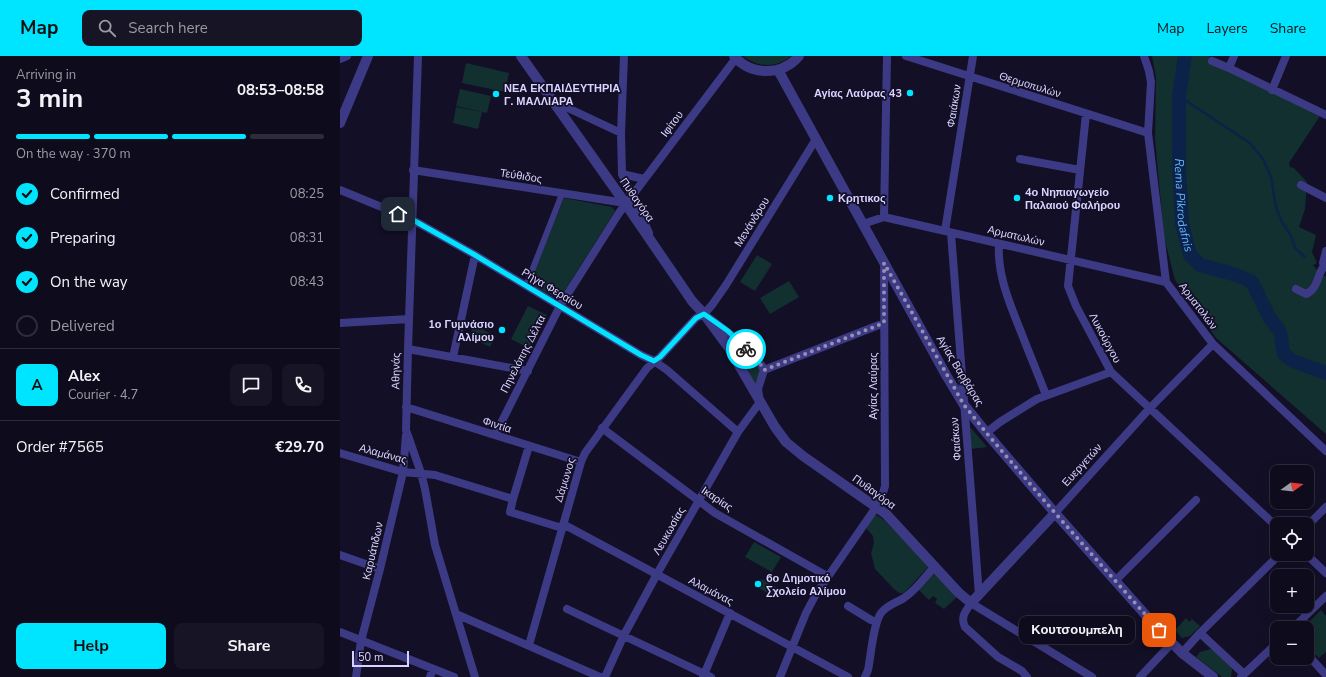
<!DOCTYPE html>
<html lang="en">
<head>
<meta charset="utf-8">
<style>
	body { margin:0; font-family:"Nunito Sans",sans-serif; background:#171425; color:#f1f3f6; height:100vh; display:flex; flex-direction:column; font-size:15px; white-space:nowrap }
	* { box-sizing:border-box; margin:0 }
	p { font-size:13px; color:#9b9ba3 }
	.icon { flex:none; width:22px; height:22px; fill:none; stroke:currentColor; stroke-width:2; stroke-linecap:round; stroke-linejoin:round }
	.map { position:relative; flex:1; overflow:hidden }
	.drawer { display:flex; flex-direction:column; background:#0e0b1c; width:340px }
	.drawer>* { flex:none }
	.needle { width:26px; rotate:75deg }
	.controls { position:absolute; left:930px; top:409px; display:grid; gap:8px }
	.controls a { display:grid; place-items:center; width:44px; height:44px; border-radius:8px; background:#0e0b1c; box-shadow:0 4px 16px #0002,0 0 0 1px #2e2b3b; font-size:20px }
	.scale { position:absolute; left:12px; bottom:10px; width:57px; box-sizing:border-box; padding-left:4px; border:2px solid #d9d4ff; border-top:0; font-size:11px; line-height:14px; white-space:nowrap; color:#d9d4ff; -webkit-text-stroke:3px #130f26; paint-order:stroke }
	.pin { position:absolute; display:grid; place-items:center; width:34px; height:34px; color:#fff; margin:-17px; border-radius:8px; box-shadow:0 2px 6px #0006 }
	.courier { position:absolute; display:grid; place-items:center; width:40px; height:40px; margin:-20px; border:3px solid #00e5ff; border-radius:50%; background:#fff; color:#222; box-shadow:0 1px 5px #0007 }
	.bubble { position:absolute; height:28px; border-radius:8px; background:#0e0b1c; box-shadow:0 4px 16px #0002,0 0 0 1px #2e2b3b; font-size:13px; font-weight:700; line-height:28px; text-align:center }
	.headline em { font-style:normal; font-weight:700 }
	.headline div { display:flex; flex-direction:column-reverse }
	.headline { display:flex; align-items:center; justify-content:space-between; height:68px; padding:0 16px }
	h1 { font-size:26px; font-weight:700; line-height:30px }
	.bar { display:grid; grid-template-columns:repeat(4,1fr); gap:6px 4px; align-content:center; height:48px; padding:0 16px }
	.bar i { height:5px; border-radius:3px; background:#2e2b3b }
	.bar .current { background:#00e5ff }
	.bar p { grid-column:span 4 }
	.line { display:flex; align-items:center; gap:10px; padding:0 16px; border-top:1px solid #2e2b3b }
	.line div { flex:1 }
	.round { display:grid; place-items:center; flex:none; width:42px; height:42px; border-radius:8px; background:#171425 }
	ol { padding:0 16px; list-style:none }
	li { display:flex; align-items:center; gap:12px; height:44px }
	li p { margin-inline-start:auto }
	li .icon { padding:4px; border-radius:50%; background:#00e5ff; color:#111; stroke-width:4 }
	li:last-child { color:#9b9ba3 }
	li i { width:22px; height:22px; border:2px solid #2e2b3b; border-radius:50% }
	.button { display:flex; gap:8px; margin-top:auto; padding:8px 16px }
	.button a { flex:1; height:46px; border-radius:8px; background:#00e5ff; color:#111; font-size:16px; font-weight:700; line-height:46px; text-align:center }
	.button a+a { background:#171425; color:#f1f3f6 }
	header { display:flex; align-items:center; gap:24px; box-sizing:border-box; height:56px; padding:0 20px; background:#00e5ff; color:#111 }
	header strong { font-size:19px }
	nav { display:flex; gap:22px; margin-inline-start:auto; font-size:14px }
	.search { width:280px; height:36px; background:#171425; display:flex; align-items:center; gap:10px; box-sizing:border-box; padding:0 14px; border-radius:8px; color:#9b9ba3; font-size:15px }
	main { display:flex; flex:1; min-height:0 }
	.map>svg:first-child { display:block }
</style>
</head>
<body>
<header>
<strong>Map</strong>
<div class="search"><svg class="icon" aria-label="search" viewBox="0 0 24 24"><circle cx="10" cy="10" r="6"/><path d="M15 15l6 6"/></svg>Search here</div>
<nav><a>Map</a><a>Layers</a><a>Share</a></nav>
</header>
<main>
<section class="drawer">
<div class="headline"><div><h1>3 min</h1><p>Arriving in</p></div><em>08:53–08:58</em></div>
<div class="bar"><i class="current"></i><i class="current"></i><i class="current"></i><i></i><p>On the way · 370 m</p></div>
<ol>
<li><svg class="icon" aria-label="check" viewBox="0 0 24 24"><path d="M5 12l5 5 9-10"/></svg>Confirmed<p>08:25</p></li>
<li><svg class="icon" aria-label="check" viewBox="0 0 24 24"><path d="M5 12l5 5 9-10"/></svg>Preparing<p>08:31</p></li>
<li><svg class="icon" aria-label="check" viewBox="0 0 24 24"><path d="M5 12l5 5 9-10"/></svg>On the way<p>08:43</p></li>
<li><i></i>Delivered</li>
</ol>
<div class="line" style="height:72px"><b class="round" style="background:#00e5ff;color:#111">A</b><div><b>Alex</b><p>Courier · 4.7</p></div><a class="round"><svg class="icon" aria-label="chat" viewBox="0 0 24 24"><path d="M4 5h16v11H9l-5 4z"/></svg></a><a class="round"><svg class="icon" aria-label="phone" viewBox="0 0 24 24"><path d="M5 4h4l2 5-3 2q2 4 5 5l2-3 5 2v4C11 20 4 13 5 4z"/></svg></a></div>
<div class="line" style="height:52px"><div>Order #7565</div><b>€29.70</b></div>
<div class="button"><a>Help</a><a>Share</a></div>
</section>
<div class="map">
<svg width="986" height="621" viewBox="0 0 986 621">
	<rect width="100%" height="100%" fill="#130f26"/>
	<path fill="#12302f" d="M403,0H451C437,12 418,12 403,0Z
		M812,0H869L870,2L980,60L949,107L950,111L954,112L967,126L965,153L959,171L976,179L972,196L977,207L973,209L981,219L986,220V378L876,282L835,224L824,181L815,83L816,22Z
		M126,7L169,17L165,36L122,27Z
		M120,33L151,40L147,57L116,50Z
		M116,51L142,56L138,73L113,67Z
		M224,142L272,151L275,155L220,242L218,243L191,228L190,225Z
		M417,199L432,208L415,235L400,226Z
		M449,225L459,241L430,258L420,242Z
		M188,250L207,259L190,293L171,283Z
		M134,269L156,280L150,291L129,281Z
		M395,288L421,314L416,329L393,290Z
		M630,372L632,373L647,391L631,393L629,374Z
		M535,458L544,464L589,510L564,537H559L554,533L535,513L531,497L534,487L533,480L525,471Z
		M414,486L441,501L432,516L405,501Z
		M594,515L617,541L604,553L595,547L597,543L593,540L589,544L578,533Z
		M422,523L436,531L431,539L417,531Z
		M981,554L986,560V596L979,602L967,590V572H963Z
		M846,562L849,566L852,563L860,570L850,580L842,582L835,574Z
		M871,593L873,594L891,610L892,614L891,621H882L856,601L860,596Z"/>
	<g fill="none" stroke-linecap="round" stroke-linejoin="round">
		<path stroke="#0c2248" stroke-width="2.5" d="M839,40L910,87L923,103L931,121L936,152L942,166L951,180L955,192L965,201"/>
		<path stroke="#0c2248" stroke-width="14" id="s1" d="M845,0L839,40V113L842,167L850,199L860,209L897,219L912,226L929,261L939,274L941,280L943,295L944,298L953,305L986,317"/>
		<path stroke="#3d3a85" stroke-width="6" d="M186,230L222,138"/>
		<path stroke="#3d3a85" stroke-width="8" d="M78,0L68,293L66,374L81,417L85,433L95,489L135,621
			M284,0L281,77L282,118L309,177
			M566,0L808,77
			M804,0L809,15L811,26L808,77L826,226L873,288L986,395
			M0,3L7,0
			M872,5L889,12L986,59
			M889,12L894,0
			M932,34L946,0
			M211,44L281,77
			M746,58L728,230L736,250L771,316L937,471
			M680,103L740,114
			M73,114L285,147
			M282,118L304,123
			M961,129L986,142
			M0,134L73,164L135,199L301,299L314,305L327,314L398,376
			M544,161L547,0
			M523,168L544,161L826,226
			M605,175L633,0
			M611,177L639,539
			M659,188C657,219 670,248 681,276C689,297 698,318 706,339
			M986,195L983,207L986,211
			M956,233L966,238C978,233 977,219 984,210
			M369,262C384,273 418,298 424,314
			M0,267L69,263
			M68,293L188,315
			M113,301L135,199
			M424,314L544,267
			M66,351L241,406
			M262,372L375,457L487,520
			M646,377L660,366L697,343L771,316
			M155,379L220,250L279,157L396,2
			M189,390L173,443L170,456L222,472
			M0,397L63,416L95,419L173,443
			M715,457L810,352L873,288
			M223,468L508,621
			M967,470L986,451
			M966,498L986,517
			M0,499L40,513
			M775,525L856,444
			M508,550L531,564L537,566
			M227,553L371,621
			M116,558L260,621
			M953,572L986,540
			M0,576L114,621
			M860,577L904,618
			M189,589L241,406L245,397L307,312L320,301L356,262L364,258L372,249L386,229L476,83
			M842,597L860,577L940,498
			M967,598L986,619
			M16,621L21,585L40,513L63,416L66,379
			M90,621L93,613
			M265,621L284,579L317,518L398,376L420,346L418,333L424,314
			M363,621L390,557
			M440,621L466,557L476,538L541,444L545,430L544,207
			M525,621L528,614C531,600 533,568 541,557C547,549 556,547 564,542C576,534 585,521 594,511
			M687,621L682,615L658,601L625,571C620,561 626,555 631,547L752,621
			M800,621L832,587
			M901,621L937,587"/>
		<path stroke="#3d3a85" stroke-width="10" d="M181,0L285,147L352,245L364,258L389,292L435,371L446,386L463,400L546,458L618,536L631,547L715,457
			M394,0C411,20 442,20 459,0
			M438,14L606,319L624,349L649,380L715,457L819,574L842,597L873,621
			M0,67L28,0"/>
	</g>
	<g fill="none" stroke-linecap="round" stroke-linejoin="round">
		<path stroke="#948fb3" stroke-width="4" stroke-dasharray="0 7.2" d="M406,293L422,310L424,314L544,267V207L624,349L649,380L715,457L819,574"/>
		<path stroke="#00e5ff" stroke-width="5" d="M58,158L73,164L135,199L301,299L314,305L320,301L356,262L364,258L388,275L406,293"/>
	</g>
	<g fill="#00e5ff" stroke="#130f26" stroke-width="1.5">
		<circle cx="570" cy="37" r="4"/>
		<circle cx="156" cy="38" r="4"/>
		<circle cx="490" cy="142" r="4"/>
		<circle cx="677" cy="142" r="4"/>
		<circle cx="162" cy="274" r="4"/>
		<circle cx="418" cy="528" r="4"/>
	</g>
	<g text-anchor="middle" dominant-baseline="central" stroke-width="3.5" stroke-linejoin="round" paint-order="stroke">
		<g font-size="11" fill="#d9d4ff" stroke="#130f26">
			<text transform="translate(690 29) rotate(17)">Θερμοπυλών</text>
			<text transform="translate(614 50) rotate(-81)">Φαιάκων</text>
			<text transform="translate(332 68) rotate(-53)">Ιφίτου</text>
			<text transform="translate(181 120) rotate(9)">Τεύθιδος</text>
			<text transform="translate(297 144) rotate(55)">Πυθαγόρα</text>
			<text transform="translate(412 166) rotate(-58)">Μενάνδρου</text>
			<text transform="translate(676 180) rotate(13)">Αρματωλών</text>
			<text transform="translate(212 233) rotate(31)">Ρήγα Φεραίου</text>
			<text transform="translate(858 250) rotate(53)">Αρματολών</text>
			<text transform="translate(765 282) rotate(62)">Λυκούργου</text>
			<text transform="translate(183 298) rotate(-63)">Πηνελόπης Δέλτα</text>
			<text transform="translate(56 315) rotate(-89)">Αθηνάς</text>
			<text transform="translate(620 315) rotate(59)">Αγίας Βαρβάρας</text>
			<text transform="translate(533 330) rotate(-90)">Αγίας Λαύρας</text>
			<text transform="translate(157 369) rotate(18)">Φιντία</text>
			<text transform="translate(616 383) rotate(-94)">Φαιάκων</text>
			<text transform="translate(43 398) rotate(15)">Αλαμάνας</text>
			<text transform="translate(742 409) rotate(-48)">Ευεργετών</text>
			<text transform="translate(225 424) rotate(-73)">Δάμωνος</text>
			<text transform="translate(534 436) rotate(36)">Πυθαγόρα</text>
			<text transform="translate(377 443) rotate(34)">Ικαρίας</text>
			<text transform="translate(329 475) rotate(-60)">Λευκωσίας</text>
			<text transform="translate(33 495) rotate(-77)">Καρυάτιδων</text>
			<text transform="translate(371 535) rotate(28)">Αλαμάνας</text>
		</g>
		<g font-size="11" font-weight="bold" fill="#d9d4ff" stroke="#130f26" text-anchor="start">
			<text x="164" y="32">ΝΕΑ ΕΚΠΑΙΔΕΥΤΗΡΙΑ<tspan x="164" dy="13">Γ. ΜΑΛΛΙΑΡΑ</tspan></text>
			<text x="562" y="37" text-anchor="end">Αγίας Λαύρας 43</text>
			<text x="685" y="136">4ο Νηπιαγωγείο<tspan x="685" dy="13">Παλαιού Φαλήρου</tspan></text>
			<text x="498" y="142">Κρητικος</text>
			<text x="154" y="268" text-anchor="end">1ο Γυμνάσιο<tspan x="154" dy="13">Αλίμου</tspan></text>
			<text x="426" y="522">6ο Δημοτικό<tspan x="426" dy="13">Σχολείο Αλίμου</tspan></text>
		</g>
		<g font-size="12" font-style="italic" fill="#62b6ff" stroke="#130f26">
			<text stroke="none"><textPath href="#s1" startOffset="150">Rema Pikrodafnis</textPath></text>
		</g>
	</g>
</svg>
<div class="controls">
<a><svg class="needle" viewBox="-14 -14 28 28"><path d="M0-13l5 13h-10z" fill="#e53935"/><path d="M0 13l5-13h-10z" fill="#9b9ba3"/></svg></a>
<a><svg class="icon" aria-label="locate" viewBox="0 0 24 24"><circle cx="12" cy="12" r="6"/><path d="M12 2v4M12 18v4M2 12h4M18 12h4"/></svg></a>
<a>+</a>
<a>−</a>
</div>
<div class="scale">50 m</div>
<div class="pin" style="left:819px;top:574px;background:#ea580c"><svg class="icon" aria-label="bag" viewBox="0 0 24 24"><path d="M5 8h14l-1 12H6zM9 8a3 3 0 0 1 6 0"/></svg></div>
<div class="pin" style="left:58px;top:158px;background:#1f2937"><svg class="icon" aria-label="home" viewBox="0 0 24 24"><path d="M3 11l9-7 9 7M6 9v11h12V9"/></svg></div>
<div class="courier" style="left:406px;top:293px"><svg class="icon" aria-label="bike" viewBox="0 0 24 24"><circle cx="6" cy="16" r="4"/><circle cx="18" cy="16" r="4"/><path d="M6 16l4-8h5l3 8M10 8l3 8H6M13 5h3"/></svg></div>
<div class="bubble" style="left:679px;top:560px;width:116px">Κουτσουμπελη</div>
</div>
</main>
</body>
</html>
